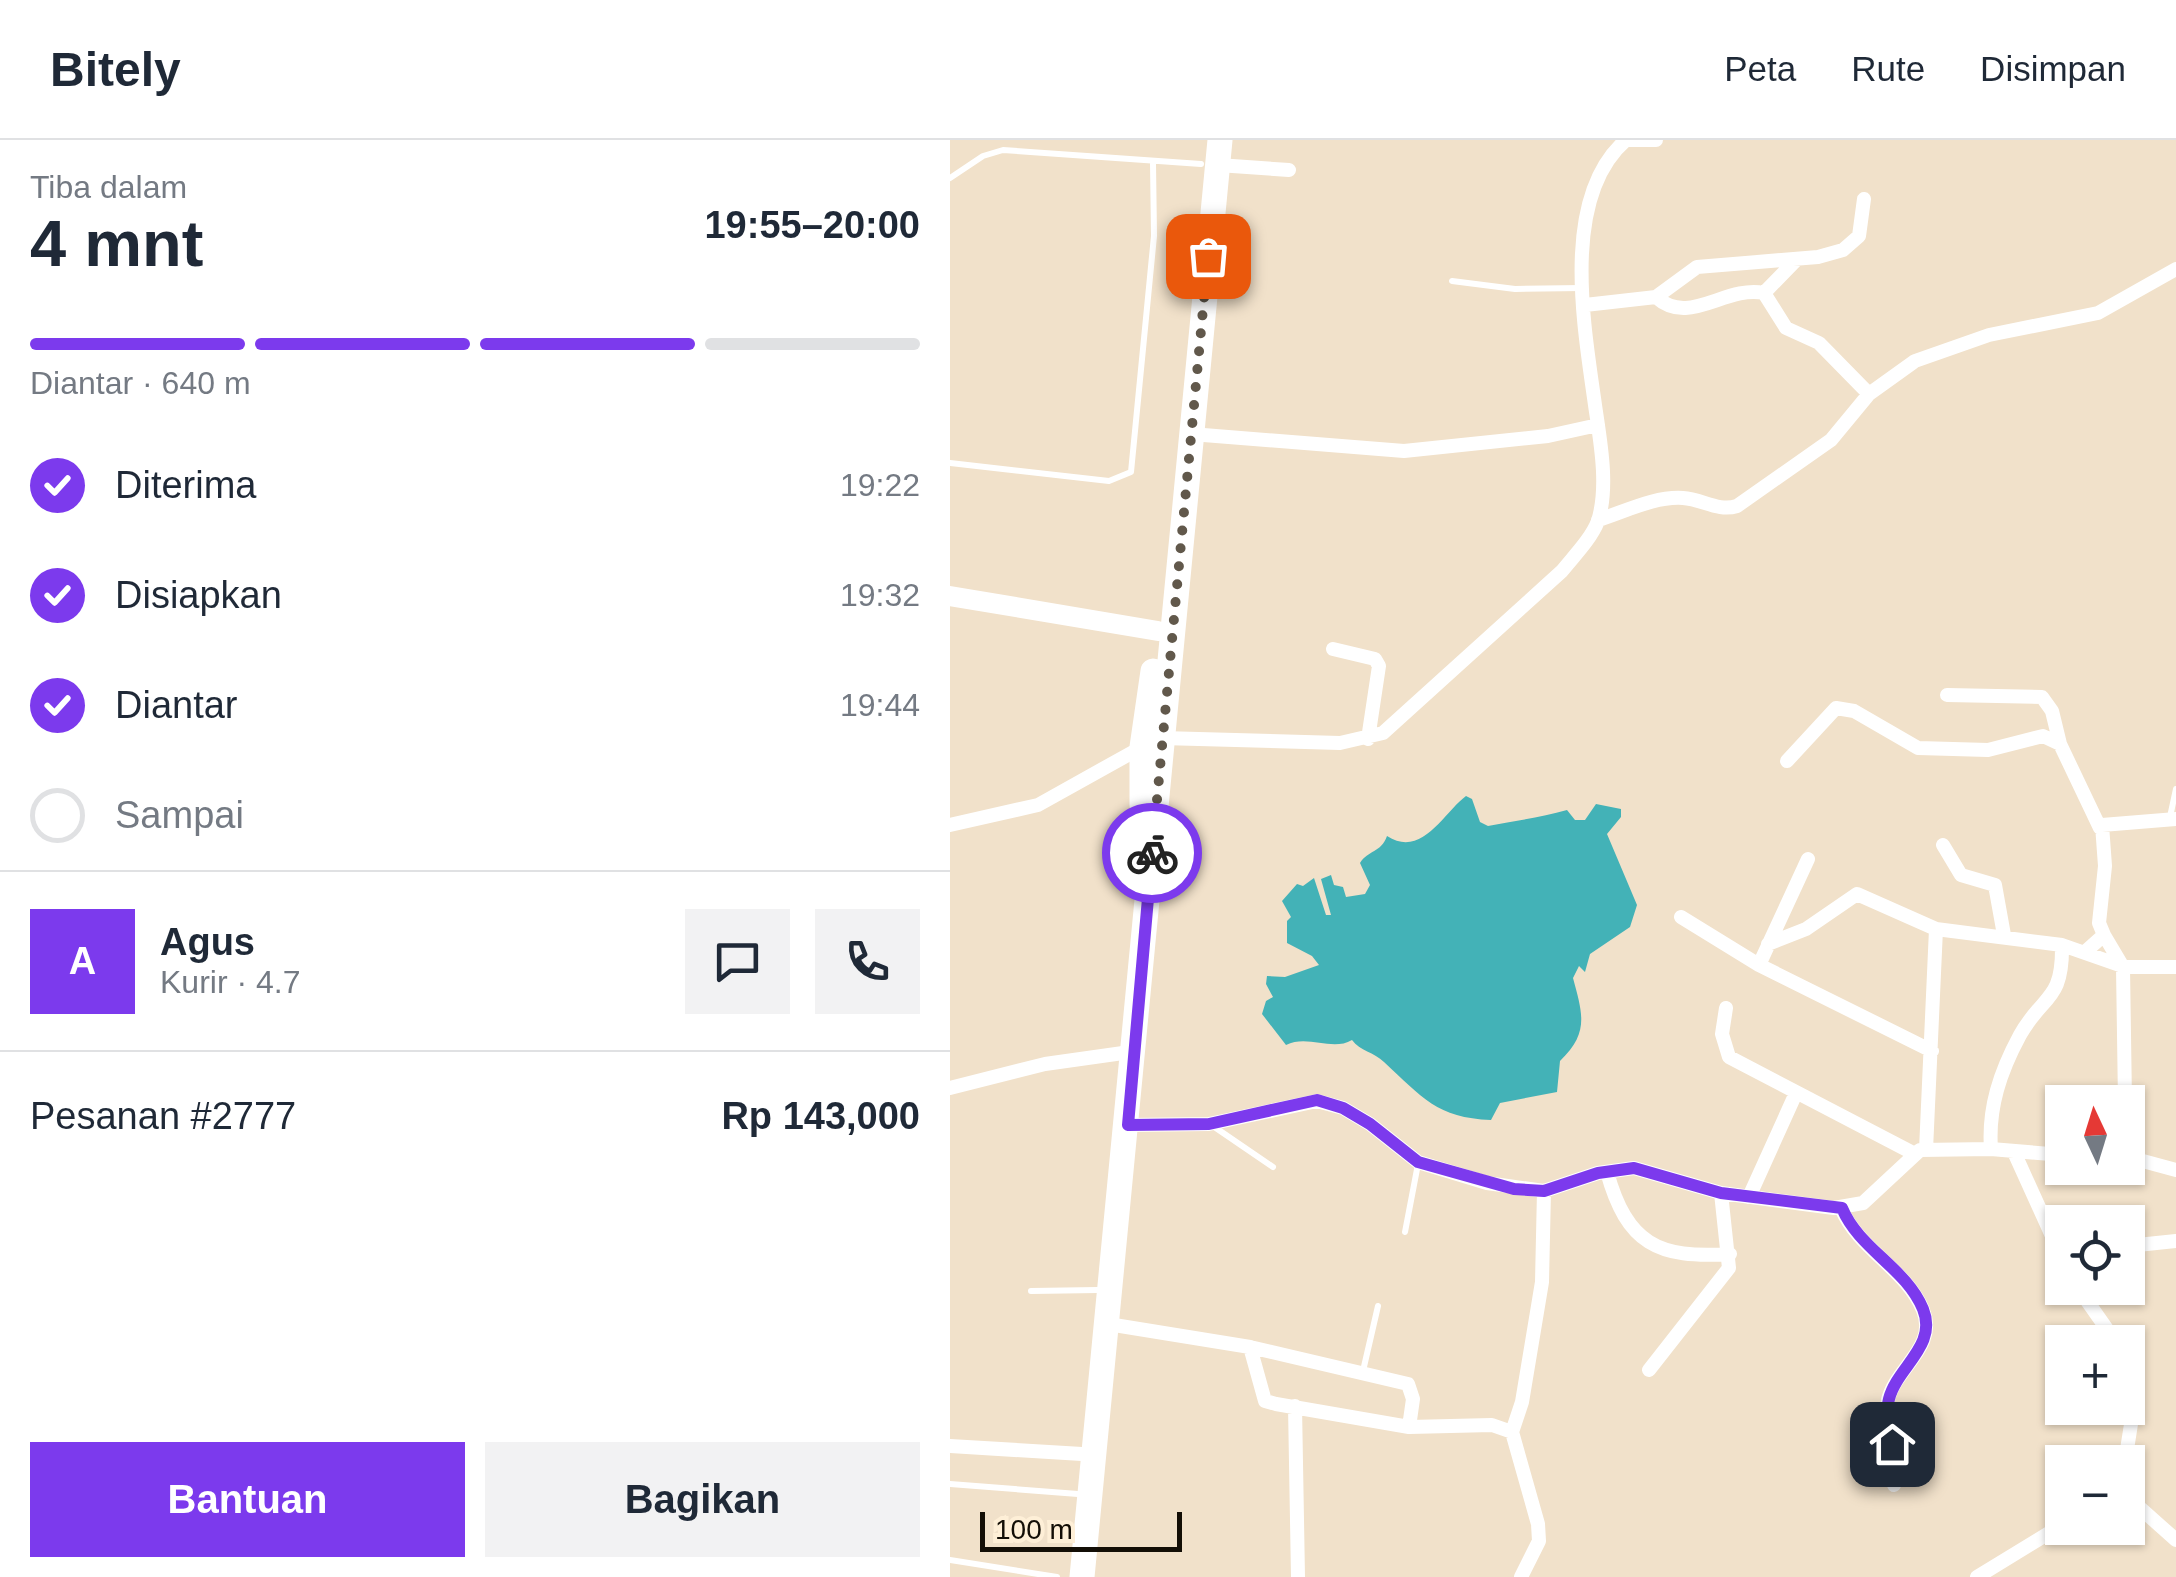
<!DOCTYPE html>
<html lang="id">
<head>
<meta charset="utf-8">
<style>
	body { margin:0; font-family:Helvetica,sans-serif; background:#f2f2f3; color:#1f2937; height:100vh; display:flex; flex-direction:column; font-size:38px; white-space:nowrap }
	* { box-sizing:border-box; margin:0 }
	p { font-size:32px; color:#747a83 }
	.icon { flex:none; width:55px; height:55px; fill:none; stroke:currentColor; stroke-width:2; stroke-linecap:round; stroke-linejoin:round }
	.map { position:relative; flex:1; overflow:hidden }
	.details { display:flex; flex-direction:column; background:#fff; width:950px }
	.details>* { flex:none }
	.needle { width:65px; rotate:356deg }
	.fabs { position:absolute; left:1095px; top:945px; display:grid; gap:20px }
	.fabs a { display:grid; place-items:center; width:100px; height:100px; border-radius:0px; background:#fff; box-shadow:0 2px 8px #0004; font-size:50px }
	.scale { position:absolute; left:30px; bottom:25px; width:202px; box-sizing:border-box; padding-left:10px; border:5px solid #130e06; border-top:0; font-size:28px; line-height:35px; white-space:nowrap; color:#130e06; -webkit-text-stroke:8px #feefd7; paint-order:stroke }
	.pin { position:absolute; display:grid; place-items:center; width:85px; height:85px; color:#fff; margin:-42px; border-radius:20px; box-shadow:0 5px 15px #0006 }
	.courier { position:absolute; display:grid; place-items:center; width:100px; height:100px; margin:-50px; border:8px solid #7c3aed; border-radius:50%; background:#fff; color:#222; box-shadow:0 2px 12px #0007 }
	.overview em { font-style:normal; font-weight:700 }
	.overview div { display:flex; flex-direction:column-reverse }
	.overview { display:flex; align-items:center; justify-content:space-between; height:170px; padding:0 30px }
	h1 { font-size:65px; font-weight:700; line-height:75px }
	.bar { display:grid; grid-template-columns:repeat(4,1fr); gap:15px 10px; align-content:center; height:120px; padding:0 30px }
	.bar i { height:12px; border-radius:8px; background:#e0e1e3 }
	.bar .selected { background:#7c3aed }
	.bar p { grid-column:span 4 }
	.line { display:flex; align-items:center; gap:25px; padding:0 30px; border-top:2px solid #e0e1e3 }
	.line div { flex:1 }
	.round { display:grid; place-items:center; flex:none; width:105px; height:105px; border-radius:0px; background:#f2f2f3 }
	ol { padding:0 30px; list-style:none }
	li { display:flex; align-items:center; gap:30px; height:110px }
	li p { margin-inline-start:auto }
	li .icon { padding:10px; border-radius:50%; background:#7c3aed; color:#fff; stroke-width:4 }
	li:last-child { color:#747a83 }
	li i { width:55px; height:55px; border:5px solid #e0e1e3; border-radius:50% }
	.primary-button { display:flex; gap:20px; margin-top:auto; padding:20px 30px }
	.primary-button a { flex:1; height:115px; border-radius:0px; background:#7c3aed; color:#fff; font-size:40px; font-weight:700; line-height:115px; text-align:center }
	.primary-button a+a { background:#f2f2f3; color:#1f2937 }
	header { display:flex; align-items:center; gap:60px; box-sizing:border-box; height:140px; padding:0 50px; background:#fff; border-bottom:2px solid #e0e1e3 }
	header strong { font-size:48px }
	nav { display:flex; gap:55px; margin-inline-start:auto; font-size:35px }
	main { display:flex; flex:1; min-height:0 }
	.map>svg:first-child { display:block }
</style>
</head>
<body>
<header>
<strong>Bitely</strong>
<nav><a>Peta</a><a>Rute</a><a>Disimpan</a></nav>
</header>
<main>
<section class="details">
<div class="overview"><div><h1>4 mnt</h1><p>Tiba dalam</p></div><em>19:55–20:00</em></div>
<div class="bar"><i class="selected"></i><i class="selected"></i><i class="selected"></i><i></i><p>Diantar · 640 m</p></div>
<ol>
<li><svg class="icon" aria-label="check" viewBox="0 0 24 24"><path d="M5 12l5 5 9-10"/></svg>Diterima<p>19:22</p></li>
<li><svg class="icon" aria-label="check" viewBox="0 0 24 24"><path d="M5 12l5 5 9-10"/></svg>Disiapkan<p>19:32</p></li>
<li><svg class="icon" aria-label="check" viewBox="0 0 24 24"><path d="M5 12l5 5 9-10"/></svg>Diantar<p>19:44</p></li>
<li><i></i>Sampai</li>
</ol>
<div class="line" style="height:180px"><b class="round" style="background:#7c3aed;color:#fff">A</b><div><b>Agus</b><p>Kurir · 4.7</p></div><a class="round"><svg class="icon" aria-label="chat" viewBox="0 0 24 24"><path d="M4 5h16v11H9l-5 4z"/></svg></a><a class="round"><svg class="icon" aria-label="phone" viewBox="0 0 24 24"><path d="M5 4h4l2 5-3 2q2 4 5 5l2-3 5 2v4C11 20 4 13 5 4z"/></svg></a></div>
<div class="line" style="height:130px"><div>Pesanan #2777</div><b>Rp 143,000</b></div>
<div class="primary-button"><a>Bantuan</a><a>Bagikan</a></div>
</section>
<div class="map">
<svg width="1226" height="1437" viewBox="0 0 1226 1437">
	<rect width="100%" height="100%" fill="#f1e1ca"/>
	<path fill="#43b2b7" d="M516,656L522,659L530,682L538,686C566,681 592,677 617,670L625,680H635L646,664L671,669V677L657,694L687,765L680,787L640,814L635,832L629,826L623,838C633,875 639,893 610,921L607,952L550,963L541,980C487,978 472,957 434,922C424,912 410,911 402,900C382,912 358,894 336,905L312,874L316,861L323,857L316,844L317,836L335,837L369,825L362,816L337,803V781L341,777L332,761L347,744L353,746L364,738L376,775H381L371,739L381,735L384,745L393,747L396,757L415,754L420,745L410,723C418,710 431,713 437,696C472,719 494,672 516,656Z"/>
	<g fill="none" stroke-linecap="round" stroke-linejoin="round">
		<path stroke="#fff" stroke-width="6" d="M0,38L33,16L53,10L251,24
			M502,141L565,149L632,148
			M0,323L159,341L181,332L204,96L203,23
			M1220,677L1226,649
			M260,984L323,1027
			M455,1092L468,1024
			M81,1151L148,1150
			M413,1231L428,1166
			M0,1344L128,1354
			M0,1420L107,1437"/>
		<path stroke="#fff" stroke-width="14" d="M678,0H706
			M268,25L339,30
			M814,153L847,119
			M706,157C739,187 775,145 814,153L836,188L869,203L919,254
			M635,165L706,157L747,127L868,117L893,110L909,96L914,59
			M241,294L454,311L598,296L648,285
			M648,380C674,372 705,356 733,358C752,359 768,372 787,366L881,300L919,254L965,221L1039,195L1148,173L1226,129
			M383,509L425,519L429,526L418,599
			M997,555L1092,557L1102,571L1110,604
			M212,598L390,603L433,593L612,431C624,416 641,399 648,381C659,346 650,300 645,265C634,186 610,57 676,0
			M837,621L886,568L904,571L968,608L1038,610L1093,596L1110,604L1150,688
			M0,685L88,665L192,607
			M993,705L1011,735L1045,745L1054,795
			M731,777L809,825L982,911
			M1154,795L1173,827L1175,962
			M818,804L856,789L907,754L986,789L1112,805L1175,827H1226
			M1135,812L1154,795L1149,783L1155,726L1152,685L1226,679
			M809,825L858,719
			M776,868L772,894L779,917L963,1013
			M0,948L95,924L173,913
			M178,985L259,984L367,961L393,968L420,984L468,1022L537,1043L594,1051L648,1033L684,1028L771,1053L884,1068L913,1063L970,1010L1041,1009L1112,1015
			M1178,998L1179,1017
			M1041,1009C1038,968 1050,932 1070,895C1093,854 1113,862 1112,805
			M976,1010L986,789
			M1064,1012L1112,1118
			M1178,1017L1226,1030
			M657,1032C677,1104 708,1119 780,1114
			M799,1057L846,953
			M891,1068C909,1110 956,1129 973,1170C988,1207 946,1227 938,1260C933,1285 943,1319 944,1345
			M1178,1106L1226,1101
			M1128,1148L1166,1202
			M158,1184L300,1207L315,1261L326,1264L459,1287L542,1285L562,1292L588,1384L589,1401L571,1437
			M300,1207L458,1244L463,1259L459,1287
			M699,1230L779,1128L771,1053
			M345,1266L348,1437
			M562,1292L572,1262L592,1142L594,1051
			M0,1306L132,1314
			M1175,1322L1185,1259L1178,1221
			M1178,1350L1189,1367L1226,1400
			M1027,1437L1112,1385"/>
		<path stroke="#fff" stroke-width="20" d="M0,456L208,491"/>
		<path stroke="#fff" stroke-width="25" d="M192,665V607L203,531
			M132,1437L270,0"/>
	</g>
	<g fill="none" stroke-linecap="round" stroke-linejoin="round">
		<path stroke="#61584b" stroke-width="10" stroke-dasharray="0 18" d="M202,713L258,116"/>
		<path stroke="#7c3aed" stroke-width="12" d="M202,713L178,985L259,984L367,960L393,968L420,984L468,1022L564,1049L594,1051L648,1033L684,1028L771,1053L892,1068C909,1109 956,1128 973,1169C988,1206 947,1227 939,1259C935,1273 940,1290 942,1304"/>
	</g>
</svg>
<div class="fabs">
<a><svg class="needle" viewBox="-14 -14 28 28"><path d="M0-13l5 13h-10z" fill="#e53935"/><path d="M0 13l5-13h-10z" fill="#747a83"/></svg></a>
<a><svg class="icon" aria-label="locate" viewBox="0 0 24 24"><circle cx="12" cy="12" r="6"/><path d="M12 2v4M12 18v4M2 12h4M18 12h4"/></svg></a>
<a>+</a>
<a>−</a>
</div>
<div class="scale">100 m</div>
<div class="pin" style="left:258px;top:116px;background:#ea580c"><svg class="icon" aria-label="bag" viewBox="0 0 24 24"><path d="M5 8h14l-1 12H6zM9 8a3 3 0 0 1 6 0"/></svg></div>
<div class="pin" style="left:942px;top:1304px;background:#1f2937"><svg class="icon" aria-label="home" viewBox="0 0 24 24"><path d="M3 11l9-7 9 7M6 9v11h12V9"/></svg></div>
<div class="courier" style="left:202px;top:713px"><svg class="icon" aria-label="bike" viewBox="0 0 24 24"><circle cx="6" cy="16" r="4"/><circle cx="18" cy="16" r="4"/><path d="M6 16l4-8h5l3 8M10 8l3 8H6M13 5h3"/></svg></div>
</div>
</main>
</body>
</html>
